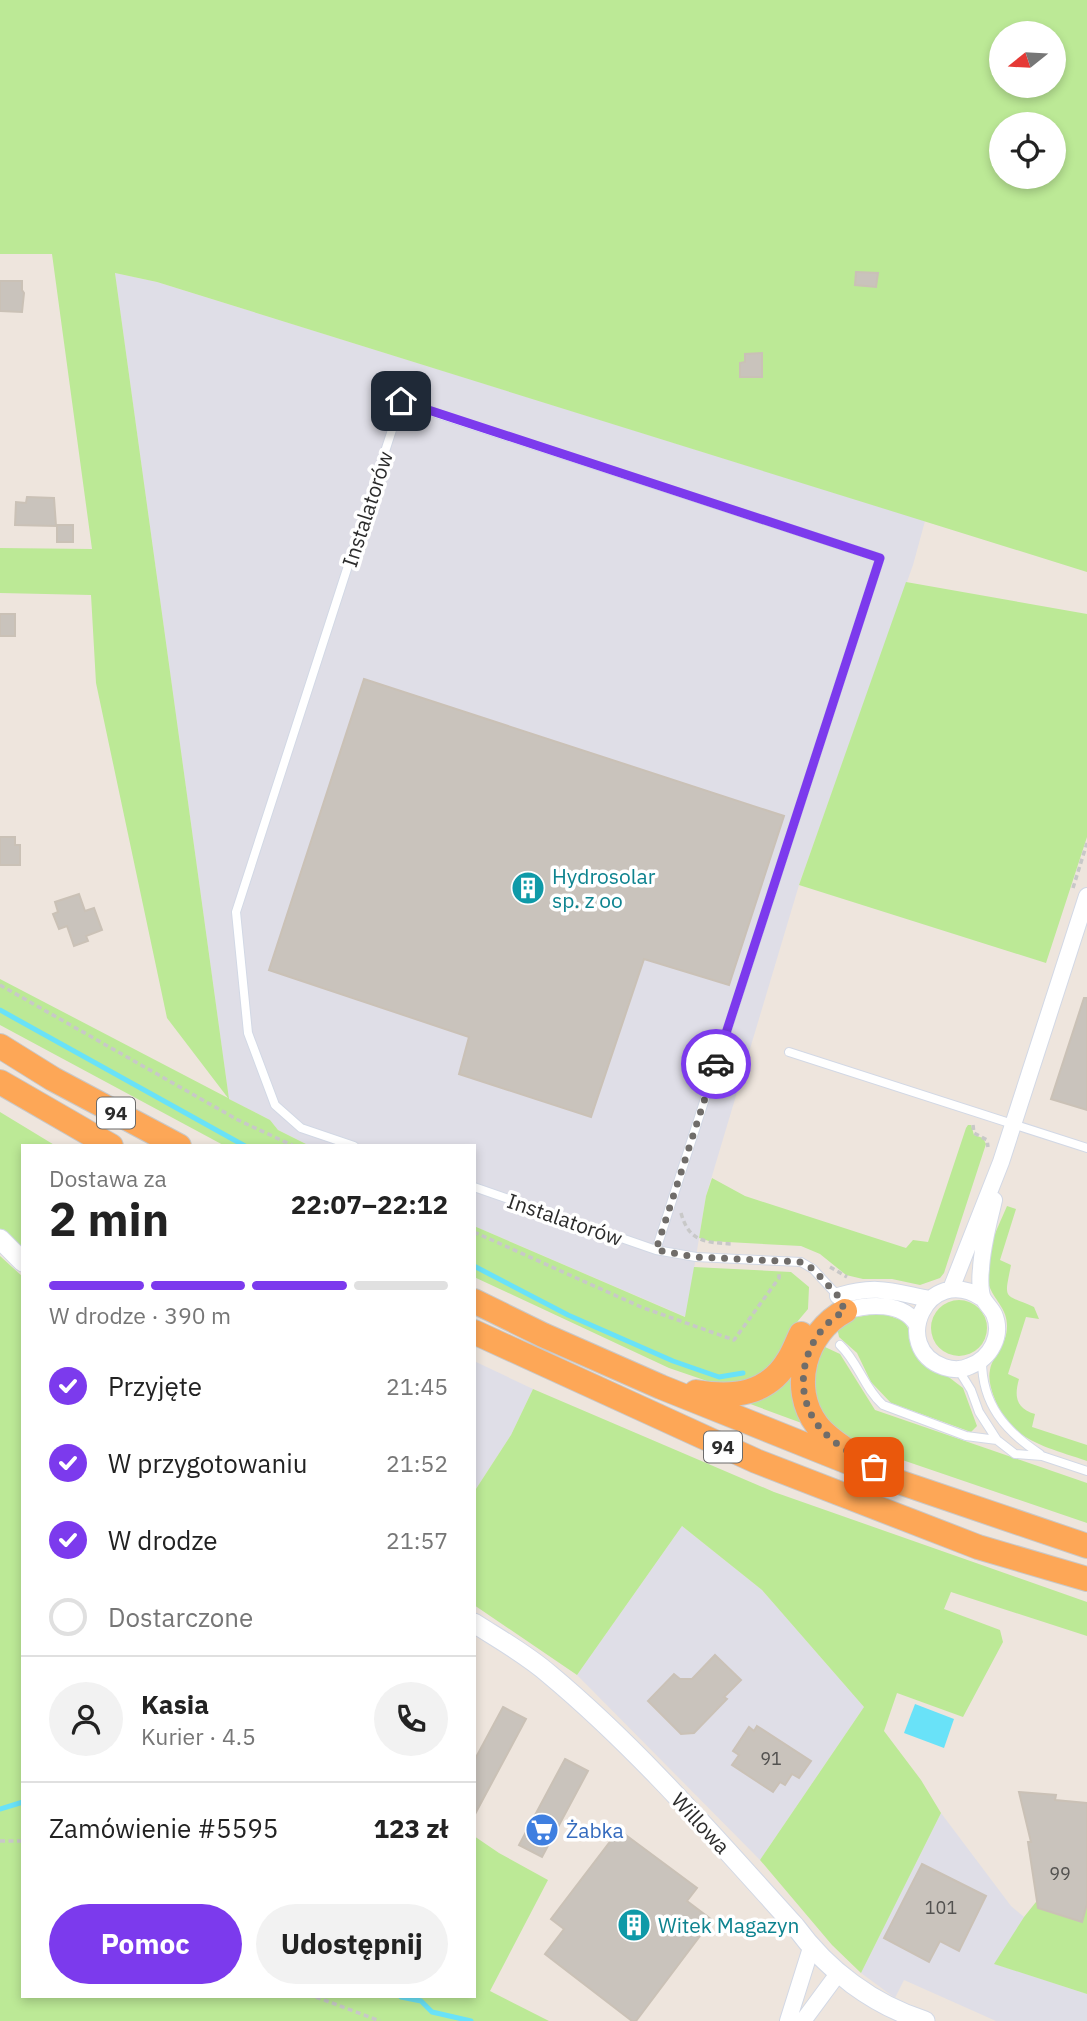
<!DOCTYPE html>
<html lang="pl">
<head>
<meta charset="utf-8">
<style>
	body { margin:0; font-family:"IBM Plex Sans",sans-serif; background:#f2f2f2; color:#222; height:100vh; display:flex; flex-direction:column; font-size:26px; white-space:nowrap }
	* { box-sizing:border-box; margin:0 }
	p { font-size:23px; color:#767676 }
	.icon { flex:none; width:38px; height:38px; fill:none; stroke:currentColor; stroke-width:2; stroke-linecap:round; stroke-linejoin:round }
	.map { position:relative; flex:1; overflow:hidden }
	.sheet { position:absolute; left:21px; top:1144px; width:455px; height:854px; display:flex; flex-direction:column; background:#fff; border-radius:0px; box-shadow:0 4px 10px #0003 }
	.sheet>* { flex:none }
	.needle { width:46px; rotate:252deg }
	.controls { position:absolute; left:989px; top:21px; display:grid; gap:14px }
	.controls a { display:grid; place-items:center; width:77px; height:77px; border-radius:50%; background:#fff; box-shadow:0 4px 10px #0003; font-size:35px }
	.pin { position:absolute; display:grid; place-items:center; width:60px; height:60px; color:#fff; margin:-30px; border-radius:14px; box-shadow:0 4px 10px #0006 }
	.courier { position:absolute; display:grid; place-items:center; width:70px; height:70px; margin:-35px; border:5px solid #7c3aed; border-radius:50%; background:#fff; color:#222; box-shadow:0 2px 9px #0007 }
	.overview em { font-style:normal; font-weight:800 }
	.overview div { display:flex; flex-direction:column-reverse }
	.overview { display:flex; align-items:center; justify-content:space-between; height:119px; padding:0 28px }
	h1 { font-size:46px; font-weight:800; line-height:52px }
	.bar { display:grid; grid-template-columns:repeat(4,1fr); gap:10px 7px; align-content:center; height:84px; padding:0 28px }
	.bar i { height:9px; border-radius:5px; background:#e0e0e0 }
	.bar .active { background:#7c3aed }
	.bar p { grid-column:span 4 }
	.line { display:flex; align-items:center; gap:18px; padding:0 28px; border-top:2px solid #e0e0e0 }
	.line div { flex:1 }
	.round { display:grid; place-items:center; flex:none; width:74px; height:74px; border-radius:37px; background:#f2f2f2 }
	ol { padding:0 28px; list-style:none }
	li { display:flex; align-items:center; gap:21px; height:77px }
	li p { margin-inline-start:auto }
	li .icon { padding:7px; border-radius:50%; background:#7c3aed; color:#fff; stroke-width:4 }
	li:last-child { color:#767676 }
	li i { width:38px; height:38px; border:4px solid #e0e0e0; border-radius:50% }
	.action { display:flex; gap:14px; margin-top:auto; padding:14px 28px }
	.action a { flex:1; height:80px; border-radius:42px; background:#7c3aed; color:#fff; font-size:28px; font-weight:800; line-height:80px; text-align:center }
	.action a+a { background:#f2f2f2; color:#222 }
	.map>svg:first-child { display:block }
</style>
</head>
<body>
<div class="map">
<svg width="1087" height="2021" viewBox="0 0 1087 2021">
	<rect width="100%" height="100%" fill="#eee5dd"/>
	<path fill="#dfdee7" d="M115,273L157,282L925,521L913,565L799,885L706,1196L686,1317L474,1226V1146H310L278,1130L270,1120L229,1099Z
		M474,1361L533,1389L511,1435L474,1492Z
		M682,1526L762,1590L864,1707L760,1860L577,1675Z
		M941,1813L1011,1906L1024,1917L995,1964L1087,1994V2021H996L904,1980L895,1998L861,1973Z"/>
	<path fill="#bce996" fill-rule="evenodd" d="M0,0H1087V572L157,282L115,273L229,1099L270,1120L278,1130L310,1146H225L0,1025V979L228,1098L167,1018L96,683L91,595L0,593V548L92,549L52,254H0ZM1001,33H1054V86H1001ZM1001,124H1054V177H1001Z
		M906,582L1087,614V837L1046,963L799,885Z
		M0,1112L56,1146H23V1253L0,1231Z
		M968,1125H971L974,1135L983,1138L986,1144L944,1273L940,1278L920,1285L892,1279H863L846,1275L820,1254L801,1246L709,1241L699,1238L706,1196L712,1178L745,1196L906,1248L913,1240L928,1242L966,1128Z
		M1007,1206L1016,1209L1000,1260L1011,1265C1004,1301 1003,1293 1034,1307L1039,1319L1026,1317L1008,1374L1019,1379C1014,1397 1016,1408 1035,1414L1032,1427L1087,1445V1461C1047,1447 1011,1442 994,1397C991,1389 988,1379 990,1370C993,1354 1007,1346 1007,1326C1007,1309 996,1302 990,1288C978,1264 998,1228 1007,1206Z
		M474,1226L685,1317L694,1267L791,1272L809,1287L808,1309L792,1328L781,1352L770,1368L752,1379L731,1383L710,1382L669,1368L474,1277Z
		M0,1256L23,1277V1997H474V1836L499,1853L548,1880L490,1991L549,2021H0Z
		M931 1328a28 28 0 1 1 56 0a28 28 0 1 1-56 0Z
		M881,1313L904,1321L911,1334L946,1375L963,1388L977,1426L971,1432L891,1403L871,1382L857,1353L839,1337L837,1327L851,1318Z
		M825,1347L840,1354L875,1410L1087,1483V1523L838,1438L816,1410L811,1374L816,1354Z
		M795,1369L807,1425L742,1401Z
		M533,1389L774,1492L1087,1602V1636L951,1592L944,1609L1000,1630L1003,1642L963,1717L897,1693L884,1731L921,1780L941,1813L861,1973L832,1945L760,1860L864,1707L762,1590L682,1526L577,1675L474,1605V1492L511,1435Z
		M1087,1838V1994L994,1964L1024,1917Z"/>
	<path fill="#69e2f8" d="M915,1704L954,1719L944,1748L904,1733Z"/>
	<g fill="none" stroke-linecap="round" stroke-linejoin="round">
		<path stroke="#69e2f8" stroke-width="5" d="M0,1010L245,1146
			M474,1266L568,1315L673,1361L719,1377L743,1373
			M0,1809L23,1802
			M401,1997L421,2001L432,2012L471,2021"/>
	</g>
	<path fill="#c9c3bc" stroke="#cac1b6" stroke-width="2" d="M856,272L878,273L876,287L855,285Z
		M0,281H22V290L24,293L22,312L0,311Z
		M762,353V377H740V363L745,362V354Z
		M27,497L54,498L56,526L15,525L16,502L26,503Z
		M57,525H73V542H57Z
		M0,614H15V636H0Z
		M364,679L784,816L729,985L644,959L591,1117L459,1074L469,1037L269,970Z
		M0,837H15V845H20V865H0Z
		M79,894L85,911L94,908L102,930L86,936L88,941L74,946L67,926L59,929L53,914L58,912L55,902Z
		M1084,998H1087V1110L1051,1099Z
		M715,1655L741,1680L724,1697L727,1699L694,1733L681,1734L648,1701L674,1674L680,1679H692Z
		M503,1707L526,1719L474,1816V1761Z
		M757,1726L811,1761L799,1778L792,1774L785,1785L780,1782L773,1792L732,1765L739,1755L733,1751L749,1727L754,1731Z
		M565,1759L588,1771L542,1857L519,1845Z
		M1019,1792L1056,1795L1055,1800L1087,1803V1904L1082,1922L1038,1908L1028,1842H1031Z
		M619,1830L697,1888L687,1901L712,1920L636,2021H632L545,1954L564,1929L551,1919Z
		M922,1864L986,1896L959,1951L940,1941L929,1962L884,1938Z"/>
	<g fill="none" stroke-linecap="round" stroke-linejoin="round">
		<defs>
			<path id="service" d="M789,1052L1087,1148
				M354,1146L301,1128L275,1105L248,1033L236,912L401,402L880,558L656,1250
				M474,1187L656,1250L696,1257L801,1262L813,1269L838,1296
				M840,1345C858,1362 864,1388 883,1405L966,1436L997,1440
				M982,1361C982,1404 1005,1431 1040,1454
				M958,1369L971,1390L979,1412L997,1440L1015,1454L1042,1456L1087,1471"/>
			<path id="minor" d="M951,1289L1001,1162L1087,896
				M838,1296C877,1284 893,1292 930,1299
				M982,1298C927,1262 889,1348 944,1367C953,1370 962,1370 970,1366C991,1358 1003,1335 994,1314C991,1308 984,1302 982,1296C980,1289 980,1276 981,1269C982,1246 989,1222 994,1200
				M845,1311C868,1304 903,1301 917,1325
				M788,2021L811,1948
				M803,2021L837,1975"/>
			<path id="tertiary" d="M0,1239L23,1262
				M474,1623C499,1639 526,1654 549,1674C639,1749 716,1839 795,1926C827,1970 873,2005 925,2021"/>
			<path id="trunk" d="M0,1046L53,1079L179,1146
				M0,1082L111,1146
				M474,1301L543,1335L661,1387L893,1480L1087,1546
				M845,1311C805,1332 789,1388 817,1425C826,1437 839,1445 851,1453
				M474,1332L756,1461L978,1547L1087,1579
				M696,1392C734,1398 768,1395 789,1359C794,1351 797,1342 801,1334"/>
		</defs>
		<use href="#service" stroke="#d2d8e5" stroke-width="10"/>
		<use href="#minor" stroke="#d2d8e5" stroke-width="18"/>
		<use href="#tertiary" stroke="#d2d8e5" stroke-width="21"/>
		<use href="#trunk" stroke="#c8c8c8" stroke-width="26"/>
		<path stroke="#c8c8c8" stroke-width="3.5" stroke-dasharray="5 3.5" stroke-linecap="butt" d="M1073,888L1087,843
			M0,985L238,1120L294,1146
			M973,1125L974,1133L987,1140L988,1147
			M681,1213C689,1242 705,1242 731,1244
			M474,1232L641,1307L734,1340L779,1278V1273
			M830,1267L847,1277
			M0,1841H23
			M316,1997L380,2021"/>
		<use href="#service" stroke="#fff" stroke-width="8"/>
		<use href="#minor" stroke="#fff" stroke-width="16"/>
		<use href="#tertiary" stroke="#fff" stroke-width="19"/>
		<use href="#trunk" stroke="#fda757" stroke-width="24"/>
	</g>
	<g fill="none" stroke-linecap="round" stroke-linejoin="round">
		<path stroke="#706d6a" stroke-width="7" stroke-dasharray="0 12.6" d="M716,1064L656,1250L696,1257L801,1262L813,1269L838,1296L845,1311C805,1332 790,1387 817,1424C831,1443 854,1455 874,1467"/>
		<path stroke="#7c3aed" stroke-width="9" d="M401,401L880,558L716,1064"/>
	</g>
	<defs>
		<symbol id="building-disc" viewBox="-11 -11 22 22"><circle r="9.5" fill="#0f9aa8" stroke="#fff"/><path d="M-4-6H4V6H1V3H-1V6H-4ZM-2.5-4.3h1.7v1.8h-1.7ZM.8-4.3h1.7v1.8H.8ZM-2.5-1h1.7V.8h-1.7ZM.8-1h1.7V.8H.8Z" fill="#fff"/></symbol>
		<symbol id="supermarket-disc" viewBox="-11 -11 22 22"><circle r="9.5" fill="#3f7fe0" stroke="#fff"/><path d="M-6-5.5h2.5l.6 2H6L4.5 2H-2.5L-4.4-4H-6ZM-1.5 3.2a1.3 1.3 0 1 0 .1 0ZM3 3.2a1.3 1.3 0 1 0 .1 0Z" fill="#fff"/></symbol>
	</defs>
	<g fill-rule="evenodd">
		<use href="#building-disc" x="509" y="869" width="38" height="38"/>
		<use href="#supermarket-disc" x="523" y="1811" width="38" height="38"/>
		<use href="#building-disc" x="615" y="1906" width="38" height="38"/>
	</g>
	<g text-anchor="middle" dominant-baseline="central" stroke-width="7" stroke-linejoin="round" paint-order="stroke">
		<g font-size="18" fill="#535250">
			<text x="771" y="1758">91</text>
			<text x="1060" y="1873">99</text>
			<text x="941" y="1907">101</text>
		</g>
		<g fill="#fff" stroke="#6b6b6b" stroke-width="2">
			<rect x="97" y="1097.5" width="38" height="31" rx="5"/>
			<rect x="704" y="1431.5" width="38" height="31" rx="5"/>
		</g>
		<g font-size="19" font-weight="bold" fill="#2c2c2c">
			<text x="116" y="1113">94</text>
			<text x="723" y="1447">94</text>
		</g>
		<g font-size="21" fill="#2c2c2c" stroke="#fff">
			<text transform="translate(367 509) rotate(-72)">Instalatorów</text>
			<text transform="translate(565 1219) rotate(19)">Instalatorów</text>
			<text transform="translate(701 1823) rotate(47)">Willowa</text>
		</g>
		<g font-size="21" fill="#0d838f" stroke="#fff" text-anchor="start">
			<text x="552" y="876">Hydrosolar<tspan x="552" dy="24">sp. z oo</tspan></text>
			<text x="658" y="1925">Witek Magazyn</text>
		</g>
		<g font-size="21" fill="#366cbe" stroke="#fff" text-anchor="start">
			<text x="566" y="1830">Żabka</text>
		</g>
	</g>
</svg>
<div class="controls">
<a><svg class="needle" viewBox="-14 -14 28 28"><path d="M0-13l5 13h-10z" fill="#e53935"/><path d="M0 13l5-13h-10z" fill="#767676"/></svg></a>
<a><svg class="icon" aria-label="locate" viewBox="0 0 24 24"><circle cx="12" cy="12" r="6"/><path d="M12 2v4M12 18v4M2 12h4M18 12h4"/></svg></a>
</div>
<div class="pin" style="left:874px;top:1467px;background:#ea580c"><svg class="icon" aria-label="bag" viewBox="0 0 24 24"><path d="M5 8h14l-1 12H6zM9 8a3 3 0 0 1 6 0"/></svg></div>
<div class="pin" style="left:401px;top:401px;background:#1f2937"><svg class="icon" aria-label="home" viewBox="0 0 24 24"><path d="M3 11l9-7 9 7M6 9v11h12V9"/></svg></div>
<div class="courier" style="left:716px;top:1064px"><svg class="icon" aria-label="car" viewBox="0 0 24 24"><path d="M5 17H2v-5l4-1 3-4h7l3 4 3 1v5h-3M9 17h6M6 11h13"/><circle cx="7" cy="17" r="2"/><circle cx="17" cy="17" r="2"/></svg></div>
<section class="sheet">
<div class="overview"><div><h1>2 min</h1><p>Dostawa za</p></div><em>22:07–22:12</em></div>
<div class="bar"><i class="active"></i><i class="active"></i><i class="active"></i><i></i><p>W drodze · 390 m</p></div>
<ol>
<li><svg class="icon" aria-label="check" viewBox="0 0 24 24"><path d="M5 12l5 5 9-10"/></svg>Przyjęte<p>21:45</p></li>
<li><svg class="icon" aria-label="check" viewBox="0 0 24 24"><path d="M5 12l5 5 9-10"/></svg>W przygotowaniu<p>21:52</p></li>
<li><svg class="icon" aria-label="check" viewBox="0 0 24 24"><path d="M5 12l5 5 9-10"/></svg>W drodze<p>21:57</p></li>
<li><i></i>Dostarczone</li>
</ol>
<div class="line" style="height:126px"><a class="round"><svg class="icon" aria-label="person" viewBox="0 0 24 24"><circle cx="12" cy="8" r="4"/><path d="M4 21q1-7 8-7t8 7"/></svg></a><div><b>Kasia</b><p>Kurier · 4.5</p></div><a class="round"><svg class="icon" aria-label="phone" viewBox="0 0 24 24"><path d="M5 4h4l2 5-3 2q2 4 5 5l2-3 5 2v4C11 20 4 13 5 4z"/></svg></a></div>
<div class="line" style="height:91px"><div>Zamówienie #5595</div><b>123 zł</b></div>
<div class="action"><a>Pomoc</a><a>Udostępnij</a></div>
</section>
</div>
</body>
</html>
